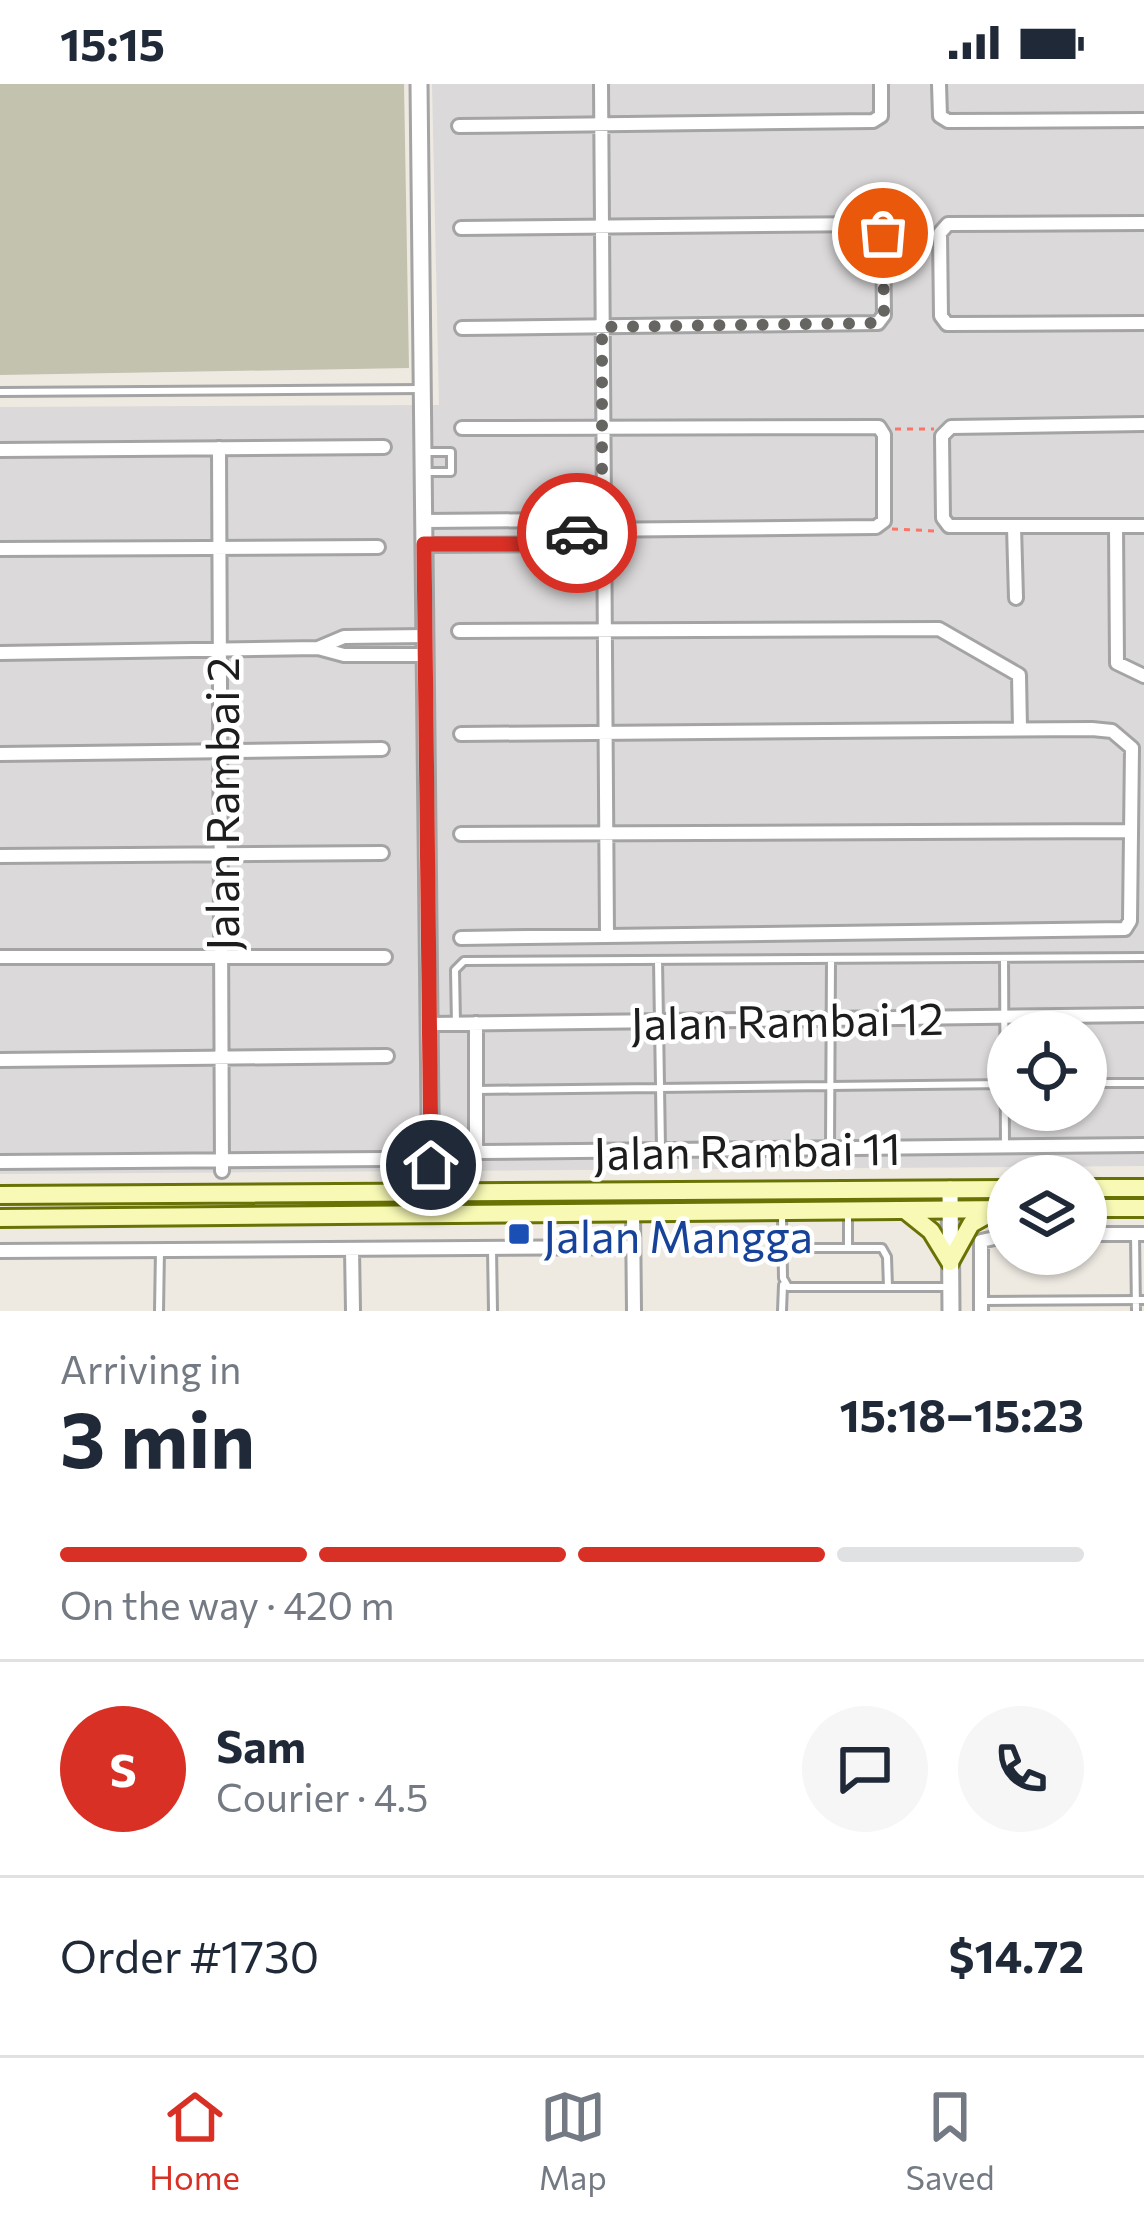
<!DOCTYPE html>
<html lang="en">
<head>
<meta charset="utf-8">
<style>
	body { margin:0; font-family:Commissioner,sans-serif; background:#f6f6f7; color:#1f2937; height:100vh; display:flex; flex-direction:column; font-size:45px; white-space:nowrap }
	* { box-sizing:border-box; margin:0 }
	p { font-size:39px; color:#747a83 }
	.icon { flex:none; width:66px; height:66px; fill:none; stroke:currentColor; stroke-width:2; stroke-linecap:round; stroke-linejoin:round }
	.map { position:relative; height:1227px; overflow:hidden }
	.details { display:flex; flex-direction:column; background:#fff; flex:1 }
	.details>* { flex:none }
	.fabs { position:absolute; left:987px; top:927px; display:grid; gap:24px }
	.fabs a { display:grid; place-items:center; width:120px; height:120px; border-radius:50%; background:#fff; box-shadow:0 3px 9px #0004; font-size:60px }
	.pin { position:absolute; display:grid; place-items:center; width:102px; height:102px; color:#fff; margin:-51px; border:6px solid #fff; border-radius:50%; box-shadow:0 3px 12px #0007 }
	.courier { position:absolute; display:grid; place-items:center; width:120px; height:120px; margin:-60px; border:9px solid #d93025; border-radius:50%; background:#fff; color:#222; box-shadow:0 3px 15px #0007 }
	.head em { font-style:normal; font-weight:700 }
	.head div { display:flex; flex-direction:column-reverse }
	.head { display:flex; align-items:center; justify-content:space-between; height:204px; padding:0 60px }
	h1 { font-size:78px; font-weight:700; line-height:90px }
	.bar { display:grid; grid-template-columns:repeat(4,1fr); gap:18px 12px; align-content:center; height:144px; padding:0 60px }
	.bar i { height:15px; border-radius:9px; background:#e0e1e3 }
	.bar .on { background:#d93025 }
	.bar p { grid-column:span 4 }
	.line { display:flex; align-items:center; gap:30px; padding:0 60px; border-top:3px solid #e0e1e3 }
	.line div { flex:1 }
	.round { display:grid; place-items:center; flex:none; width:126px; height:126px; border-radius:63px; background:#f6f6f7 }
	.status { display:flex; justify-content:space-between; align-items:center; height:84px; padding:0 60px; background:#fff; direction:ltr }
	.status svg { height:33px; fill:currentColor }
	.menu { display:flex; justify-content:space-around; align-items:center; height:168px; border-top:3px solid #e0e1e3; background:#fff; font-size:33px; color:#747a83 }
	.menu a { display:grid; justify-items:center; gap:6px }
	.menu .on { color:#d93025 }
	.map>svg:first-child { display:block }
</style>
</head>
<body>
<div class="status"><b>15:15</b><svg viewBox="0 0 49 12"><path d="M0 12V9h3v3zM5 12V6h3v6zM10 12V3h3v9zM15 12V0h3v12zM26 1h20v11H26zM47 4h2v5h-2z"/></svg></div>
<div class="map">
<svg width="1144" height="1227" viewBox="0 0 1144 1227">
	<rect width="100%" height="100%" fill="#eeeae2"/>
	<path fill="#dbd9d9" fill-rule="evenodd" d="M432,0H1144V1082L0,1090V323L439,321ZM1008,948H1086V1026H1008Z"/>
	<path fill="#c2c2ae" d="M0,0H404L409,284L0,291Z"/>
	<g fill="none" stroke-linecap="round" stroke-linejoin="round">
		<defs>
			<path id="service" d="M0,308L422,305
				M424,388H451V368H427
				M1004,874L1005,1062
				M658,876L661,1065
				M456,939L455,886L464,877L1144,873
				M1086,999H1144
				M476,1006L1008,1000
				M830,1064L831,875
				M782,1131L783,1194L788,1203H947
				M848,1131V1164
				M1135,1150L1136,1227
				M783,1164H882L887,1173L888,1203
				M492,1165L493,1227
				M984,1217L1144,1216
				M159,1227L160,1166
				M782,1227L783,1201"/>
			<path id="minor" d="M601,0L607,851
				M939,0L940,32L948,37L1144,36
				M459,42L873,37L881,32V0
				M1144,139L948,140L940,149L941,232L947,240L1144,239
				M461,144L874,140L883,149L884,231L878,239L462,244
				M1144,340L951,343L942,352L943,434L949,442H1144
				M219,364L222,1087
				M0,366L384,363
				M424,437L561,436L581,446L876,443L884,437V351L879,343L462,344
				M1116,442L1117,579L1144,592
				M1014,443L1016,514
				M424,461L562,460L581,446
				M0,465L378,463
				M459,547L939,545L1019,591L1020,645
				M318,564L344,553L426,552
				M0,569L318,564L344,571H426
				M461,650L1092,645L1112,647L1132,664L1130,837L1125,845L461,854
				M0,670L382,665
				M461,750L1131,747
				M0,772L382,769
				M0,873H385
				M476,939V1065L481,1068L1144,1061
				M430,940L1144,931
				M0,976L387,972
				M0,1078L385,1075
				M633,1128L634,1227
				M1086,1150H1144
				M352,1165L353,1227
				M0,1167L633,1163
				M981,1227V1157L1008,1151"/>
			<path id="tertiary" d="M419,0L431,1119
				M950,1105L951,1227"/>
			<path id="secondary" d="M1086,1104H1144
				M0,1111L1008,1105
				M1086,1124H1144
				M906,1127L931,1147L950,1178
				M0,1134L1008,1125
				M950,1178L971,1140L996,1126"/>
		</defs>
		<use href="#service" stroke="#a4a4a4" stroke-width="12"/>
		<use href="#minor" stroke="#a4a4a4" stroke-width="18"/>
		<use href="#tertiary" stroke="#a4a4a4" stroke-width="21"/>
		<use href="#secondary" stroke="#687205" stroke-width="22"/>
		<path stroke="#fa7467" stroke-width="3" stroke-dasharray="6 6" stroke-linecap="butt" d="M895,345H934
			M892,445L936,447"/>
		<use href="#service" stroke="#fff" stroke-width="6"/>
		<use href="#minor" stroke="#fff" stroke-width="12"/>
		<use href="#tertiary" stroke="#fff" stroke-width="15"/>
		<use href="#secondary" stroke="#f7f9b5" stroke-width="16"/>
	</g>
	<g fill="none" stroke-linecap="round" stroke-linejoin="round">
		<path stroke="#666562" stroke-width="12" stroke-dasharray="0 21.6" d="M577,449L602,446V243L878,239L884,231L883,149"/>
		<path stroke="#d93025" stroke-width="15" d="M431,1081L424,460H562L577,449"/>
	</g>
	<rect fill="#1a4fb4" stroke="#fff" stroke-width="4.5" x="507" y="1138" width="24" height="24" rx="6"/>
	<g text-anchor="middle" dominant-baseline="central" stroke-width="9" stroke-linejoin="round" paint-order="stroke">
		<g font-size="45" fill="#1d1d1d" stroke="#fff">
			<text transform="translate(220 720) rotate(-90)">Jalan Rambai 2</text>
			<text transform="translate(787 935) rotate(-1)">Jalan Rambai 12</text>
			<text transform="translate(747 1065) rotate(-1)">Jalan Rambai 11</text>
		</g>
		<g font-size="45" fill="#164399" stroke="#fff" text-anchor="start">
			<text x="543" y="1150">Jalan Mangga</text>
		</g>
	</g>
</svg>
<div class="fabs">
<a><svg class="icon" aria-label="locate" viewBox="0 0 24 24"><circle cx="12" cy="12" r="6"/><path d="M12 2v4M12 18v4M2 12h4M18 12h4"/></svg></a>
<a><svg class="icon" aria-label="layers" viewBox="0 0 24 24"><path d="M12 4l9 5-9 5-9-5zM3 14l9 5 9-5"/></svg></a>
</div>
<div class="pin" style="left:883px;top:149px;background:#ea580c"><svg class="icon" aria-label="bag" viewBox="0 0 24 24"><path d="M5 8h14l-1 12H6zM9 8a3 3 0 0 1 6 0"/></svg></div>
<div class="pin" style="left:431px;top:1081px;background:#1f2937"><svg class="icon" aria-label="home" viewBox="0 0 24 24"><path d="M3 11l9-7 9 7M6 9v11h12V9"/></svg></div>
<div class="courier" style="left:577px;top:449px"><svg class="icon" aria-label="car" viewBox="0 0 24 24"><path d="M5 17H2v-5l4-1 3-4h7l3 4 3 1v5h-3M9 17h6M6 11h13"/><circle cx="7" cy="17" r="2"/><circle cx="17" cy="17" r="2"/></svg></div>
</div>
<section class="details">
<div class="head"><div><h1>3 min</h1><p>Arriving in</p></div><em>15:18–15:23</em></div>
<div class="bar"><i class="on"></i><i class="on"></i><i class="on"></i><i></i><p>On the way · 420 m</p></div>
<div class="line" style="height:216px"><b class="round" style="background:#d93025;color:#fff">S</b><div><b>Sam</b><p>Courier · 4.5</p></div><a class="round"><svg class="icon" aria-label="chat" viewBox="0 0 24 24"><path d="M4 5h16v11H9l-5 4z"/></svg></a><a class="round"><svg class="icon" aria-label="phone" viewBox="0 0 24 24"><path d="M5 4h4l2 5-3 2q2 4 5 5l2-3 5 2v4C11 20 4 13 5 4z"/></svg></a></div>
<div class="line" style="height:156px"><div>Order #1730</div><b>$14.72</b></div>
</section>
<nav class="menu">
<a class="on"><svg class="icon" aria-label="home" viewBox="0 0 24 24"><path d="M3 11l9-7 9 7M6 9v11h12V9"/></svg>Home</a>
<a><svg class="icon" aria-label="map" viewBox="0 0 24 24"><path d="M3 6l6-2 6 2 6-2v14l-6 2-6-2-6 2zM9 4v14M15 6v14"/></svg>Map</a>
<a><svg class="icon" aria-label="saved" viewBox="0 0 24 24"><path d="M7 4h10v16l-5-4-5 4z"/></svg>Saved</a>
</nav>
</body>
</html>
